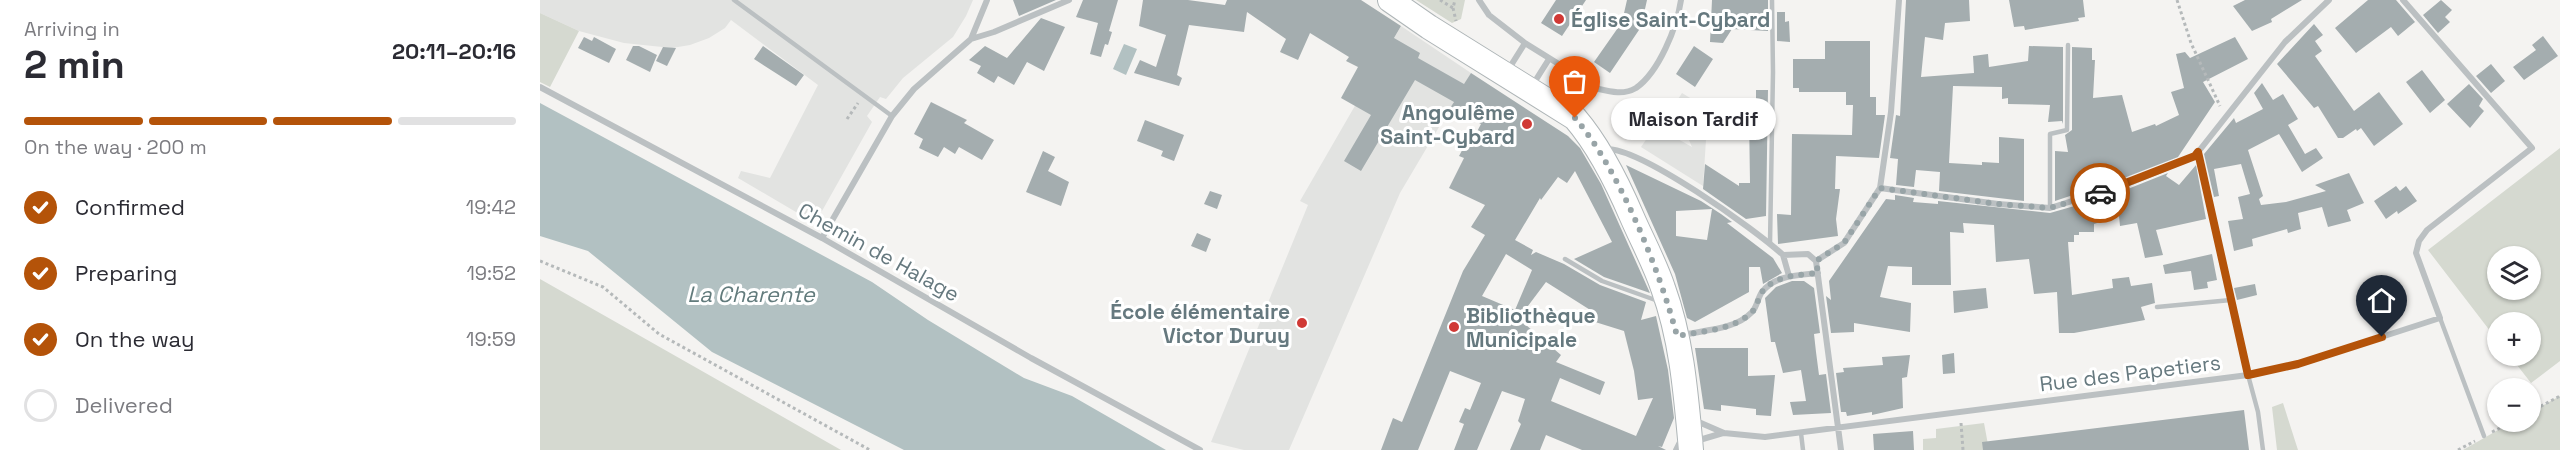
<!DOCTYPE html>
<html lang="en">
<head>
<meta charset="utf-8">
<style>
	body { margin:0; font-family:"Space Grotesk",sans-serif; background:#f7f7f7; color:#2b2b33; height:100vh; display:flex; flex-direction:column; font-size:22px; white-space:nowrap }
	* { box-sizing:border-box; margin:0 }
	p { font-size:20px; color:#7c7c81 }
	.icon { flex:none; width:33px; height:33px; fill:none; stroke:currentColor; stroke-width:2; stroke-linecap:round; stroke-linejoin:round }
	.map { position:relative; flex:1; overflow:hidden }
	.drawer { display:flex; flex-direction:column; background:#fff; width:540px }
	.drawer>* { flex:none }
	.buttons { position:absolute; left:1947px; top:246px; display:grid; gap:12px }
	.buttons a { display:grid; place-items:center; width:54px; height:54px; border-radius:50%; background:#fff; box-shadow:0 2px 4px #0004; font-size:30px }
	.pin { position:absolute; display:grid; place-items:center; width:51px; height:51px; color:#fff; margin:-62px -26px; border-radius:50% 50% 50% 0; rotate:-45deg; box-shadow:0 0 6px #0007 }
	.pin .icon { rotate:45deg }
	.courier { position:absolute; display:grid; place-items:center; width:60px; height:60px; margin:-30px; border:4px solid #b45309; border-radius:50%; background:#fff; color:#222; box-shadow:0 2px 8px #0007 }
	.bubble { position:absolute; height:42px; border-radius:21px; background:#fff; box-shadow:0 2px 4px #0004; font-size:20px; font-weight:600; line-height:42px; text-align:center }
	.overview em { font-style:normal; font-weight:600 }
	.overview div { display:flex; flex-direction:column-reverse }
	.overview { display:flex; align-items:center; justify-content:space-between; height:102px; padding:0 24px }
	h1 { font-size:39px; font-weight:600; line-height:45px }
	.bar { display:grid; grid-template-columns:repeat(4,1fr); gap:9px 6px; align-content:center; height:72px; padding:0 24px }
	.bar i { height:8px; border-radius:4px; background:#e1e1e2 }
	.bar .current { background:#b45309 }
	.bar p { grid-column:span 4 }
	ol { padding:0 24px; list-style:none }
	li { display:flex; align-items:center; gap:18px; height:66px }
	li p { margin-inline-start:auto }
	li .icon { padding:6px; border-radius:50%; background:#b45309; color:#fff; stroke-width:4 }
	li:last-child { color:#7c7c81 }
	li i { width:33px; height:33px; border:3px solid #e1e1e2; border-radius:50% }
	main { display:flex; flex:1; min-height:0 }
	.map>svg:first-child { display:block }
</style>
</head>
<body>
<main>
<section class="drawer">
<div class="overview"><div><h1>2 min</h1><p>Arriving in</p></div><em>20:11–20:16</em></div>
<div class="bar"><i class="current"></i><i class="current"></i><i class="current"></i><i></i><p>On the way · 200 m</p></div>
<ol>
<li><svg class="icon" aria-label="check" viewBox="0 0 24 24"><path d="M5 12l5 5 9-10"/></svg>Confirmed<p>19:42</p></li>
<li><svg class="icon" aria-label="check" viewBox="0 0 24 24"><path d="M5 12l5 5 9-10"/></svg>Preparing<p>19:52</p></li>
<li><svg class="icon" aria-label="check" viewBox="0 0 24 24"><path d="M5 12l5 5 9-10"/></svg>On the way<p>19:59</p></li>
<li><i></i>Delivered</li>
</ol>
</section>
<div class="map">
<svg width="2020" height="450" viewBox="0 0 2020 450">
	<rect width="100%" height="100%" fill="#f4f3f1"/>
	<path fill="#e2e3e1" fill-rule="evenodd" d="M0,0H433L426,16L413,37L363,78L346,99L340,97L327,116L332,122L282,211L261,215L198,178L201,171L230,178L278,85L191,20L185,28L169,38L150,45L132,48L84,43L39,31L0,13Z
		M861,26L931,73L860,193L749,450H704L671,442L768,205L760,201Z
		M1142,93L1168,109L1163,186L1101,147L1116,125L1124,130L1134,113L1131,110ZM1140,117L1159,128L1148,138L1152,147L1129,134Z"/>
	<path fill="#d5d9d0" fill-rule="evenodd" d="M876,0H925L921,19L912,23Z
		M0,13L39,31L10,87L0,82Z
		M2020,148V361L1991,383L1970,356H1990V322H1958L1957,340L1888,250ZM1958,256H1990V290H1958Z
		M0,279L301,450H0Z
		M2020,396V450H1923L1972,422H1990L1991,412Z
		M1743,403L1758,450H1737L1732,407Z
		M1444,423L1449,450H1383V439L1396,438V429Z"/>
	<path fill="#b2c1c2" d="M584,44L597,49L586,75L573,69Z
		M0,103L332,282L388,320L484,378L532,396L626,450H364L172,352L48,251L0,236Z"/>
	<path fill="#a4adaf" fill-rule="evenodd" d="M473,0H516L479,16Z
		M543,0H578L569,31L572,32L568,45L565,44L561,57L550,54L558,23L536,17Z
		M603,0H648L685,5L687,0H821L861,26L854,38L880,53L878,58L924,84L931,73L1028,136L1040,148L1061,184L1110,293L1064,277L1034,259L1072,242L1035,171L1027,183L1018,177L1001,200L1000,198L975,240L993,250L991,255L996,252L1024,264L1060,285L1106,302L1101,320L1116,316L1128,370L1134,418L1122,447L1118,446L1126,450H1042L1006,435L1000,450H970L981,424L978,421L985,399L962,391L937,450H914L924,424L919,422L925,408L930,410L941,383L910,371L878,450H841L853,418L862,422L923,271L945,235L931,227L945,205L909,188L924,158L919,156L926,143L930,145L941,124L910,108L914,102L875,80L821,171L804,161L831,115L801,98L818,67L806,61L809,57L770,33L758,60L740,52L746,39L707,12L704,32L649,25L637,75L642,78L639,86L594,73L600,60L616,67L626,35L599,26ZM966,254L992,270L975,310L942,296ZM1006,282L1055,313L1052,321L1084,331L1094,371L1098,400L1113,398L1096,436L1011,401L1020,378L1060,395L1065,382L1016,362L1021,355L986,325L989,320L982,314Z
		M1016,0H1046L1022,36L1001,23Z
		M1087,0H1107L1101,27L1070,73L1054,62L1082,22Z
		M1172,0H1228V31L1192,29L1183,43L1170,42Z
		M1366,0H1429L1430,21L1405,23L1403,40L1385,37L1381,77L1434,73L1433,56L1448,54L1449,67L1488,61L1489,46L1523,47V124L1522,121L1508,122L1510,105L1468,104V98L1462,99V87L1413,86L1409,163L1442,165V162L1459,163V137L1484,139V201L1399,191L1400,172L1376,170L1374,187L1356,185L1358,159L1350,158L1356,115L1360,116Z
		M1469,0H1543L1545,17L1538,18L1539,21L1485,30L1484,26L1474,27Z
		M1705,0H1762L1731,19L1732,22L1712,31L1693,6Z
		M1828,0H1856L1875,22L1858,36L1851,27L1816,53L1795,28Z
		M1901,0L1912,10L1905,17L1910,22L1898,33L1883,15Z
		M1237,12H1245V22L1249,21L1250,42L1237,41Z
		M501,18L525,27L504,71L487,62L474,85L458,76L454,83L437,73L441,66L429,60L445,46L467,58Z
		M1774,24L1783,35L1775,41L1782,51L1775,56L1814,111L1839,92L1863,124L1834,146L1821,128L1817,131L1816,129L1803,138H1798L1778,106L1774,108L1737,64Z
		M2003,36L2018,56L1984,80L1973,67L1996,50L1992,45Z
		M44,37L52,41L54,37L76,49L69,63L38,48Z
		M1695,37L1708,59L1663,82L1675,102L1638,157L1571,183L1567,172L1538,180L1542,192L1515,201V151L1528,152L1525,135L1532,130V47L1552,48V60H1555L1553,98L1582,95L1592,132L1615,124L1616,126L1639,115L1631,92L1644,88L1636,54L1645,52L1650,58Z
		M1285,41H1330V97H1336V115H1345L1339,158L1296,156L1295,189H1300L1296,219L1298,236L1238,244L1237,214L1251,215L1252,134L1312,135L1313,105H1306V92H1259V88H1253V59H1285Z
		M93,46H99L117,55L110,72L86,60Z
		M223,46L264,75L256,86L214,59Z
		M1154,46L1173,59L1155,87L1136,74Z
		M123,47L136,48L127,66L116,61Z
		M1951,64L1965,81L1951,93L1936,76Z
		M1882,70L1905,100L1890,113L1866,82Z
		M1722,83L1733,100L1743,94L1758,119L1748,125L1765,154L1776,148L1783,158L1762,172L1739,134L1708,150L1723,196L1719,199L1721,205L1746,202L1786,191L1775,185L1809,173L1824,203L1807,210L1811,221L1788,227L1782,207L1758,213L1761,229L1748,233L1747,229L1712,239L1713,246L1694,251L1688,221L1703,219L1698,197L1710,194L1701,164L1674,169L1679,196L1674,197L1664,154L1694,118L1696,123L1723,109L1714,93Z
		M1929,84L1943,99L1939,106L1944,111L1930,128L1907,104Z
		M1216,90H1228L1226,216L1206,219L1163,189L1165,164L1199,186V183H1210L1209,115H1216Z
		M391,102L427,120L424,123L454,140L442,160L419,147L415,154L404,147L398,157L379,148L383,139L374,134Z
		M605,120L644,135L634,161L621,156L623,151L597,141Z
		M503,151L515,157L508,171L529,182L521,206L486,192Z
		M1086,165L1161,201L1181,214L1192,222L1187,223L1233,258L1242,273L1223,284L1220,267H1209V292L1155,322L1147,318L1135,274ZM1172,209L1167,240L1136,236V211Z
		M1656,165L1666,219L1616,230L1623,255L1605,258L1597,223L1580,226L1579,216L1554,224V232H1539V235H1534V242H1528L1532,295L1573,288L1572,279L1589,277L1591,286L1612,283L1615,303L1601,307L1605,320L1534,333H1519L1517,292L1494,294L1489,259L1456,262L1454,225L1423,223L1424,233L1410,232L1411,285H1372V267L1348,266L1340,297L1371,303L1370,332L1314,323V332L1291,333L1286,296L1291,300L1289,281L1346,199L1355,200V195L1374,198L1373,202L1398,204V201L1510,213L1545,203V205L1560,200L1628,173L1626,176L1639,185Z
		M1856,186L1860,191L1866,186L1877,201L1858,214L1857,211L1846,219L1834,201Z
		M670,191L682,195L677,209L664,204Z
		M657,233L671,239L666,252L651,246Z
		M1672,254L1677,280L1667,282L1668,288L1654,290L1651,271L1625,274L1623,265Z
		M1252,281H1264L1274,288L1280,333L1274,334L1276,352L1279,375L1286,374L1291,413L1253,415L1250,402L1266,401L1261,370L1243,373L1235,342H1231L1225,298L1236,287Z
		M1715,284L1717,295L1697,300L1694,288Z
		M1446,288L1448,308L1414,313L1413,291Z
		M1155,348H1208V376L1235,375L1231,416L1216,415V409L1181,405V411L1164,409Z
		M1414,353L1415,373L1403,374L1402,355Z
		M1370,355L1367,377L1362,378L1363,408L1332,415V412L1307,416L1306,412H1301L1296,373L1304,372L1303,368L1343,365L1342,357Z
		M1704,410L1709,450H1443L1442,442Z
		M1373,431L1374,450H1334L1333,434Z"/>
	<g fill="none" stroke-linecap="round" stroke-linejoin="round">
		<defs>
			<path id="secondary" d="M850,0L889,27L1035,118C1059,146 1077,182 1092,217C1102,240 1115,264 1123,288C1142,340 1146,395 1151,450"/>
		</defs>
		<use href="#secondary" stroke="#aeb5b7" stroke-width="26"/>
		<path stroke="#b5b9ba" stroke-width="3" stroke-dasharray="3 3" stroke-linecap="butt" d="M900,0L913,8L915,0
			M1637,0L1651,43L1680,106
			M913,8L916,21
			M307,119L318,103
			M0,261L63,287L119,334L330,450
			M1990,412L2020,396
			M1421,423L1423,450
			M1952,432L1972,422
			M1918,450L1935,441"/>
		<path stroke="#bbc0c2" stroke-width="4.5" d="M194,0L352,116
			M1510,208V134L1527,130L1528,45
			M1230,243L1233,72L1232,0
			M1025,259L1062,281L1121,302
			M1617,307L1691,300
			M1900,318L1944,436
			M1708,375L1718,412L1723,450
			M1261,433L1263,450"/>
		<path stroke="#bbc0c2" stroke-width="6" d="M939,0L949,15L985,43L1059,89C1071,92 1084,95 1096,88C1119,72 1137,27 1141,0
			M431,39L454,32L529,0
			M968,70L985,43
			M992,86L1009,59
			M0,87L282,238L491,358L660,450
			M1065,149C1099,146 1216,230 1243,255L1268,254L1276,261
			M1658,151L1708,375
			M1340,188L1458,204L1510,208L1592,182L1655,156L1745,42L1789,0
			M282,238L352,116L374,89L431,39L447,0
			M1243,255L1249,276
			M1276,261L1304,243L1340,188L1351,112L1359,0
			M1276,261L1301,450
			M1142,335C1164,330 1195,330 1212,312C1217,307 1218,297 1222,292C1235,275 1259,275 1278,273
			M1154,420L1184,433L1225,437L1708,375L1758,364L1900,318L1876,253L1879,241L1887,230L1992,148L1863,0
			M1156,441L1183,433
			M1136,450L1142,438"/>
		<use href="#secondary" stroke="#fff" stroke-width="24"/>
	</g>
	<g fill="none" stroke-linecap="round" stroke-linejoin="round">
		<path stroke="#98a4a7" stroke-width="6" stroke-dasharray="0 10.8" d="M1035,118C1079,169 1120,271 1137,336C1161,331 1193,331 1212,312C1217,307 1218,298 1222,292C1235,275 1259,275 1278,273L1276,261L1304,243L1340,188L1458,204L1510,208L1560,193"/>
		<path stroke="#b45309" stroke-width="8" d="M1560,193L1655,156L1658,152L1708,375L1758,364L1842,337"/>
	</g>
	<g fill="#d03935" stroke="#fff" stroke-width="2">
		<circle cx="1019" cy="19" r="6"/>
		<circle cx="987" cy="124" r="6"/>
		<circle cx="762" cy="323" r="6"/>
		<circle cx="914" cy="327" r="6"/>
	</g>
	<g text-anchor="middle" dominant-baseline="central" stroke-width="6" stroke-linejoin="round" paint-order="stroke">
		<g font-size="21" font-weight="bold" fill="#66797f" stroke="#fff" text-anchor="start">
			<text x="1031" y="19">Église Saint-Cybard</text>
			<text x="975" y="112" text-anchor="end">Angoulême<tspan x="975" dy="24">Saint-Cybard</tspan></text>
			<text x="750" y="311" text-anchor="end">École élémentaire<tspan x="750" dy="24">Victor Duruy</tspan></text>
			<text x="926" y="315">Bibliothèque<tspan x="926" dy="24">Municipale</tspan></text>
		</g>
		<g font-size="21" fill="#66797f" stroke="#fff">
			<text transform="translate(339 252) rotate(29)">Chemin de Halage</text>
			<text transform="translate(1590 373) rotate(-7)">Rue des Papetiers</text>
		</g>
		<g font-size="22" font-style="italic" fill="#627b7c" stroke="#fff">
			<text x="211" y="294">La Charente</text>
		</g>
	</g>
</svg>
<div class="buttons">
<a><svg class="icon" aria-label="layers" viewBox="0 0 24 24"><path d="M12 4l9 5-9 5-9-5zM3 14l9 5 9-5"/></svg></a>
<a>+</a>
<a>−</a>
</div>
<div class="pin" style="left:1035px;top:118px;background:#ea580c"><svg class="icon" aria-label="bag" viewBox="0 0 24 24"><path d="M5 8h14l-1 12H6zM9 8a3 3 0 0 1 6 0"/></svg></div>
<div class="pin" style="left:1842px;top:337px;background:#1f2937"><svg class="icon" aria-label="home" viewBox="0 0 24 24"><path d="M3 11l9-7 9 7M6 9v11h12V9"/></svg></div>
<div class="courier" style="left:1560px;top:193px"><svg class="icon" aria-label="car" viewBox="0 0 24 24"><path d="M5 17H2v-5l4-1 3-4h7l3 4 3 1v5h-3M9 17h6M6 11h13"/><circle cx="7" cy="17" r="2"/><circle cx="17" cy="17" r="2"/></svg></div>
<div class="bubble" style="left:1071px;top:98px;width:165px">Maison Tardif</div>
</div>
</main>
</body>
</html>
